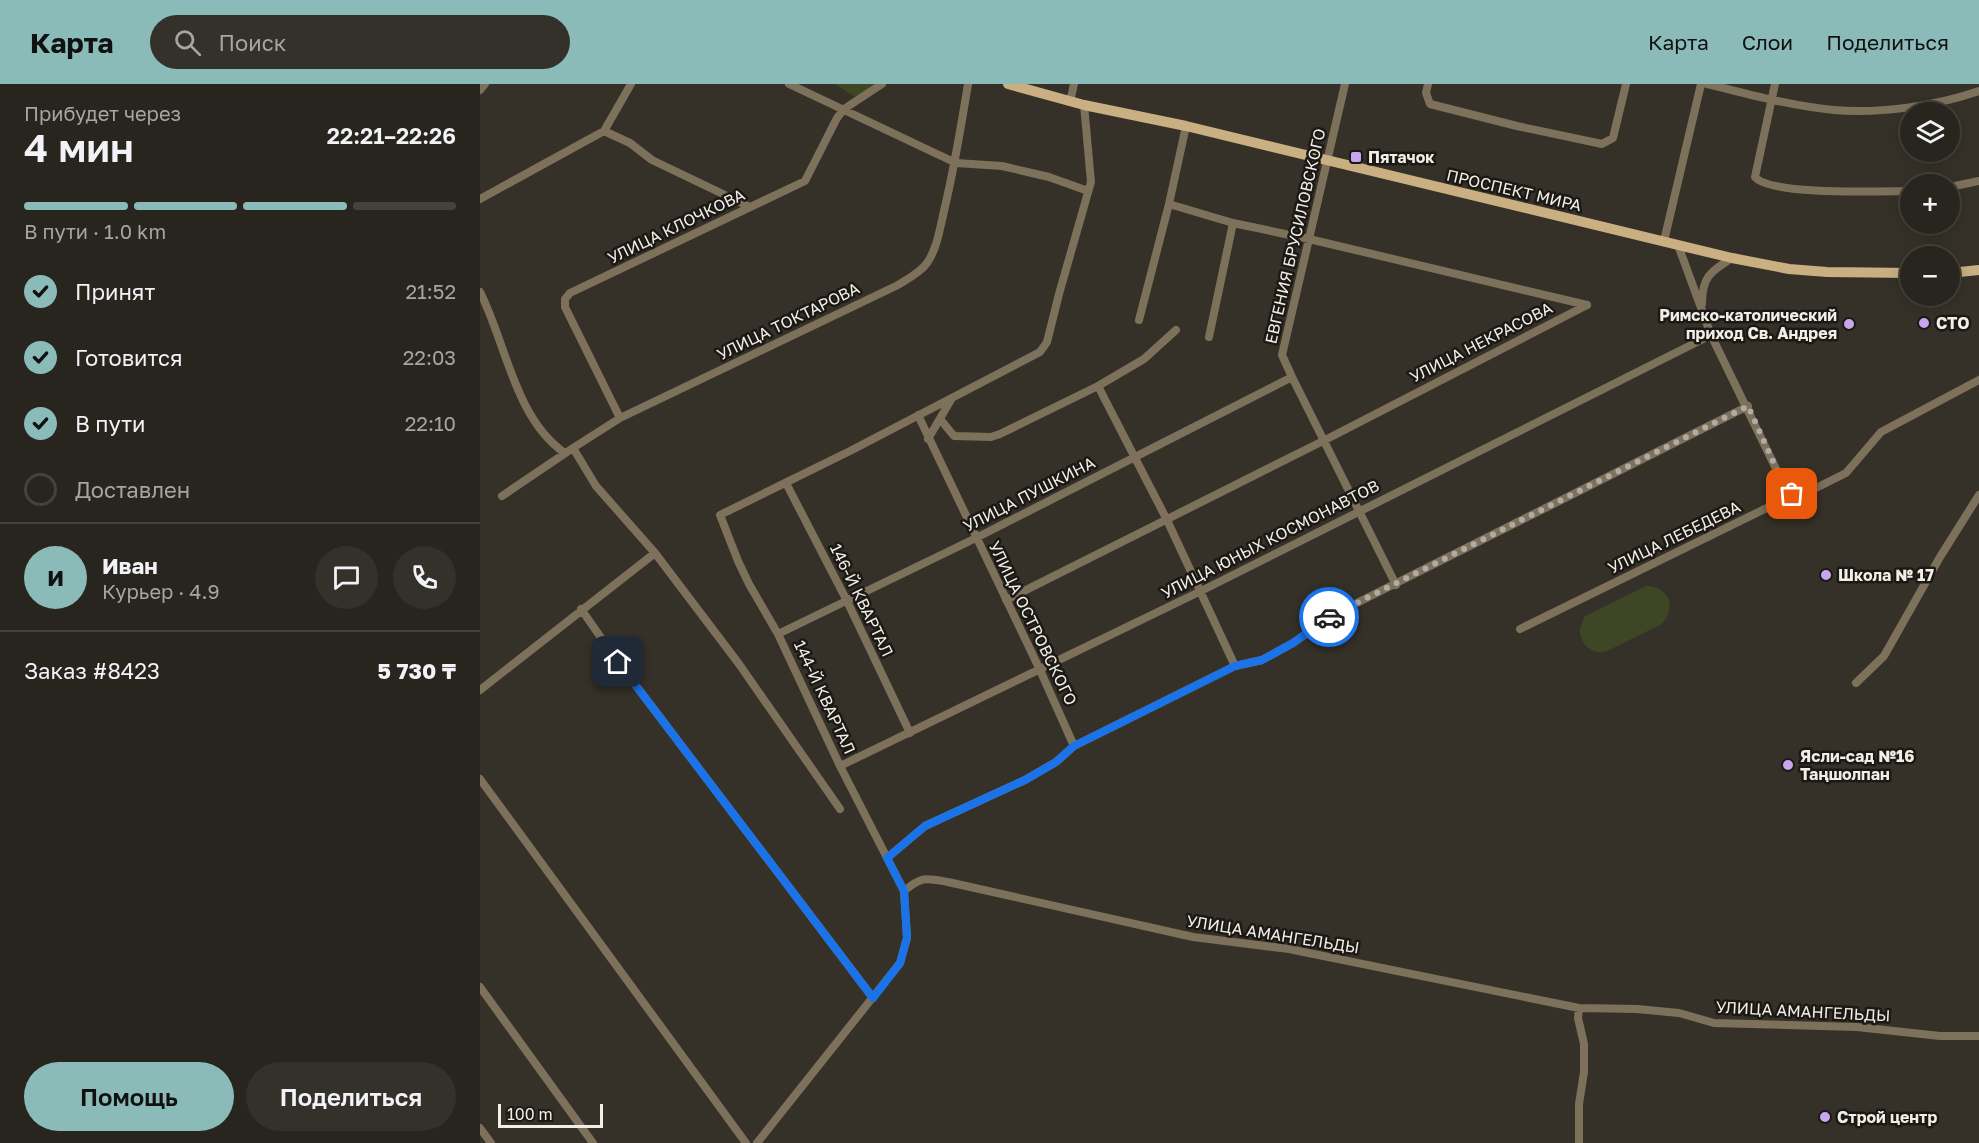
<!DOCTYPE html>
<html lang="ru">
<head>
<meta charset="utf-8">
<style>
	body { margin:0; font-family:"Golos Text",sans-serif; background:#34312b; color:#f1f3f6; height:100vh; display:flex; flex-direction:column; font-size:22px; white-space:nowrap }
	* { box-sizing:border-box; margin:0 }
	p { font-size:20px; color:#a5a5a4 }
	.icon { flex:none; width:33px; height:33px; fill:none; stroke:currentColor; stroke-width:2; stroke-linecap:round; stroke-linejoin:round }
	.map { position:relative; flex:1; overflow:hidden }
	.details { display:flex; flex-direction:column; background:#28251e; width:480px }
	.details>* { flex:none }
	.controls { position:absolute; left:1420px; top:18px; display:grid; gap:12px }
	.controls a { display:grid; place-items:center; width:60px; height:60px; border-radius:50%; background:#28251e; box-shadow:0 3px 15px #0003,0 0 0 2px #44423c; font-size:30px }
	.scale { position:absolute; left:18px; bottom:15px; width:105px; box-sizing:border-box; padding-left:6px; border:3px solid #f1eee8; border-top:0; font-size:16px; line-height:21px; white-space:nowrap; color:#f1eee8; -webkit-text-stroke:4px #1c1915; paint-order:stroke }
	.pin { position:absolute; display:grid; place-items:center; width:51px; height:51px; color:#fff; margin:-26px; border-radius:12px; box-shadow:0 3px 9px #0006 }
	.courier { position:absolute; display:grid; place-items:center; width:60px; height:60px; margin:-30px; border:4px solid #1a73e8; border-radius:50%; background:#fff; color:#222; box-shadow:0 2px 8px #0007 }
	.overview em { font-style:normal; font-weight:600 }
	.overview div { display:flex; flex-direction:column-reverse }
	.overview { display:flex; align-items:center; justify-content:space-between; height:102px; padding:0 24px }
	h1 { font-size:39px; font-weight:600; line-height:45px }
	.bar { display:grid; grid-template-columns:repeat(4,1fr); gap:9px 6px; align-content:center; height:72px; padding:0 24px }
	.bar i { height:8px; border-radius:4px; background:#44423c }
	.bar .on { background:#8bbbb9 }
	.bar p { grid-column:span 4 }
	.line { display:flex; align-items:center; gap:15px; padding:0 24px; border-top:2px solid #44423c }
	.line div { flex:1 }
	.round { display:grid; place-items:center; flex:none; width:63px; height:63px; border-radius:32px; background:#34312b }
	ol { padding:0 24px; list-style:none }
	li { display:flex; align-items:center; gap:18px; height:66px }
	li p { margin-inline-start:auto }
	li .icon { padding:6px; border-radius:50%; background:#8bbbb9; color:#111; stroke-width:4 }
	li:last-child { color:#a5a5a4 }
	li i { width:33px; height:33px; border:3px solid #44423c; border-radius:50% }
	.primary-button { display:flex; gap:12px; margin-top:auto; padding:12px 24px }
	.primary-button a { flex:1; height:69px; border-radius:36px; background:#8bbbb9; color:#111; font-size:24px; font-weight:600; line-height:69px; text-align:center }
	.primary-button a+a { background:#34312b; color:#f1f3f6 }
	header { display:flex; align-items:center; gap:36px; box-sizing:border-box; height:84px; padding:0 30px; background:#8bbbb9; color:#111 }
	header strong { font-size:28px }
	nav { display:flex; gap:33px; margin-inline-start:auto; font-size:21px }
	.search { width:420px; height:54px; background:#34312b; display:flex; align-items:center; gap:15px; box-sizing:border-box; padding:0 21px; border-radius:33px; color:#a5a5a4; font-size:22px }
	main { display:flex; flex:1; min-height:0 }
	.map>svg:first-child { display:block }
</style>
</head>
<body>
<header>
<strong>Карта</strong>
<div class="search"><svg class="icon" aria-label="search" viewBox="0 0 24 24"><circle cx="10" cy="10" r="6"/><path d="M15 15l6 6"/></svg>Поиск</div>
<nav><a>Карта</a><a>Слои</a><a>Поделиться</a></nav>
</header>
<main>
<section class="details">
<div class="overview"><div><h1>4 мин</h1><p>Прибудет через</p></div><em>22:21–22:26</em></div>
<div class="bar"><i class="on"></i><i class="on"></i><i class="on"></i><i></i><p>В пути · 1.0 km</p></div>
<ol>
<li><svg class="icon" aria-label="check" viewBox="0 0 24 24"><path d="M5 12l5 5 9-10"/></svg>Принят<p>21:52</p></li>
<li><svg class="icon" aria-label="check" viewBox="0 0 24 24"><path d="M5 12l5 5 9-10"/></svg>Готовится<p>22:03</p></li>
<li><svg class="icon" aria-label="check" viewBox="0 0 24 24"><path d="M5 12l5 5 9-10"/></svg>В пути<p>22:10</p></li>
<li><i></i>Доставлен</li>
</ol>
<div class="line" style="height:108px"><b class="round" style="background:#8bbbb9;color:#111">И</b><div><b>Иван</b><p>Курьер · 4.9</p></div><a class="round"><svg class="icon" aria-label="chat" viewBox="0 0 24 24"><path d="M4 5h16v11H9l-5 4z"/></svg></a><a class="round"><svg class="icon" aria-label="phone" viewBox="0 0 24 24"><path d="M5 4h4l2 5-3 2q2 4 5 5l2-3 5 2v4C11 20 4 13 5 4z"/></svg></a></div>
<div class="line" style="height:78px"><div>Заказ #8423</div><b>5 730 ₸</b></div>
<div class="primary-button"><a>Помощь</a><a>Поделиться</a></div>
</section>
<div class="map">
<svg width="1499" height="1059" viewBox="0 0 1499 1059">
	<rect width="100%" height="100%" fill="#363128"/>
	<path fill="#3f4625" d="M355,0H395L377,14Z
		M1166,502C1190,503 1198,525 1180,541L1127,567C1114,572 1100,561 1100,546C1101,541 1103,536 1105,532Z"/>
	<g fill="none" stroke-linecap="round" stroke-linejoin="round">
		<path stroke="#7e715c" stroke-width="8" d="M309,0L476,79L522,82L569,93L608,107
			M865,0L802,271L812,293L916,501
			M948,0L946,9L950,20L1037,42L1122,60L1133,54L1146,0
			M1227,0C1269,10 1311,22 1354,26C1400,30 1455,22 1499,7
			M1295,0L1275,93C1291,112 1403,107 1431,107
			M0,6L5,0
			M590,18L594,0
			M124,47L150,59L172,76L270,123
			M1470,103L1499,97
			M0,115L124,47L151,0
			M689,120L753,139L829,155L1107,221
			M1184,157L1221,0
			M0,208C26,259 35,335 85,369
			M1222,220C1222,193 1230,188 1252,174
			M659,236L689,120L706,42
			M729,253L753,139
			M618,302L687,436L755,582
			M438,331L560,586L594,662
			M140,334L85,223V215L90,209L325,97L357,34L364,25L402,0
			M460,335L474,352L511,353L520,350L618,302L664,275L696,246
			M448,355L472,314
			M93,364L116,402L175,469L259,580L360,725
			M306,399L367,517L430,649
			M1304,410H1324L1366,389L1401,348L1499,296
			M22,412L93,364L140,334L418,201C427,195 440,189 447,179C457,165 460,144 464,127C474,85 481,43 488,0
			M526,516L845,356L1107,221
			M101,525L138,578L393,914
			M1040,545L1301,417L1304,404L1302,397L1231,251L1198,161
			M298,550L496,454L812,293
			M1376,599L1404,572L1460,473L1499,411
			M0,606L175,469
			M360,682L721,507L1231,251
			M0,695L266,1059
			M407,774L445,742L545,696L576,678L594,662L755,582L782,576L813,559L853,531L1268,322
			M424,807L360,682L298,550L269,500L258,477L240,431L370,367L560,268L567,258L579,210L611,98L604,21
			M0,903L113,1059
			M1099,924L1098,934L1104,960V988L1099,1020V1059
			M0,1044L11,1059
			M277,1059L420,879L427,854L424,807C442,792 445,794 468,798L713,853L809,865L1099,924L1157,925L1199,929L1234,939L1377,943L1460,952H1499"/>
		<path stroke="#caaf83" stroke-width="10" d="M528,0L604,21L706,42L1252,174L1309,185L1347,188L1431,189
			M1470,189L1499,186"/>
	</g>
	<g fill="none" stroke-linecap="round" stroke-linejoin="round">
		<path stroke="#b0aca5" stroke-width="6" stroke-dasharray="0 10.8" d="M849,533L1268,322L1302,397L1304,410H1312"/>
		<path stroke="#1a73e8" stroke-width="8" d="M138,578L393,914L420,879L427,854L424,807L407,774L445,742L545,696L576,678L594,662L755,582L782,576L813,559L849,533"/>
	</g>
	<g fill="#c7a6ef" stroke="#1c1915" stroke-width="2">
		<rect x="870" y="67" width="12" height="12" rx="3"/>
		<circle cx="1444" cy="239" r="6"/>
		<circle cx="1369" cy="240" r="6"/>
		<circle cx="1346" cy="491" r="6"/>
		<circle cx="1308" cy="681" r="6"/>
		<circle cx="1345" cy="1033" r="6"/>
	</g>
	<g text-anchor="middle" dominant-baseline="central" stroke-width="5" stroke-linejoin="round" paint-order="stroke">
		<g font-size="16" font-weight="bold" fill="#f1eee8" stroke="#1c1915" text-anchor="start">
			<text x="888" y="73">Пятачок</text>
			<text x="1357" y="231" text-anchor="end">Римско-католический<tspan x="1357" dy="18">приход Св. Андрея</tspan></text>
			<text x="1456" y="239">СТО</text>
			<text x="1358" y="491">Школа № 17</text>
			<text x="1320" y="672">Ясли-сад №16<tspan x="1320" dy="18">Таңшолпан</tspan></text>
			<text x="1357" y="1033">Строй центр</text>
		</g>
		<g font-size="16" fill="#f1eee8" stroke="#1c1915">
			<text transform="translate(1034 106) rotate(13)">ПРОСПЕКТ МИРА</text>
			<text transform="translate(196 142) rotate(-26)">УЛИЦА КЛОЧКОВА</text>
			<text transform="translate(815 152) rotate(-77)">ЕВГЕНИЯ БРУСИЛОВСКОГО</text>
			<text transform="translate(308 237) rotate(-26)">УЛИЦА ТОКТАРОВА</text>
			<text transform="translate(1001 258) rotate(-27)">УЛИЦА НЕКРАСОВА</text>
			<text transform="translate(549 410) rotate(-27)">УЛИЦА ПУШКИНА</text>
			<text transform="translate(1194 453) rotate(-26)">УЛИЦА ЛЕБЕДЕВА</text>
			<text transform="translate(790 455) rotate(-27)">УЛИЦА ЮНЫХ КОСМОНАВТОВ</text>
			<text transform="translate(382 516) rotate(64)">146-Й КВАРТАЛ</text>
			<text transform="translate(553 539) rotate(64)">УЛИЦА ОСТРОВСКОГО</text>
			<text transform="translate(345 613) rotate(65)">144-Й КВАРТАЛ</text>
			<text transform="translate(793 850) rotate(9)">УЛИЦА АМАНГЕЛЬДЫ</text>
			<text transform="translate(1323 927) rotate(3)">УЛИЦА АМАНГЕЛЬДЫ</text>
		</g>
	</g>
</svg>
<div class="controls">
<a><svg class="icon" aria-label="layers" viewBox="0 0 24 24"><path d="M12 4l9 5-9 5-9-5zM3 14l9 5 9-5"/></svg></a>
<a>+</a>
<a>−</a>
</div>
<div class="scale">100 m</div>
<div class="pin" style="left:1312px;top:410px;background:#ea580c"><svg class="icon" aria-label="bag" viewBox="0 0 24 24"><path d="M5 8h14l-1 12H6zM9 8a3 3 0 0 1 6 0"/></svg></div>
<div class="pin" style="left:138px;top:578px;background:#1f2937"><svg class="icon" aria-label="home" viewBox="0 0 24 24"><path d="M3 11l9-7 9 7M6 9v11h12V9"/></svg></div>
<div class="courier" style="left:849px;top:533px"><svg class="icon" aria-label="car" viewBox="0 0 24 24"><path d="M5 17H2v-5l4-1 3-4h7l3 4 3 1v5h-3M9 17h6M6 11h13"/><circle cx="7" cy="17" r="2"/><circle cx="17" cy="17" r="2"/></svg></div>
</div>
</main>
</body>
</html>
